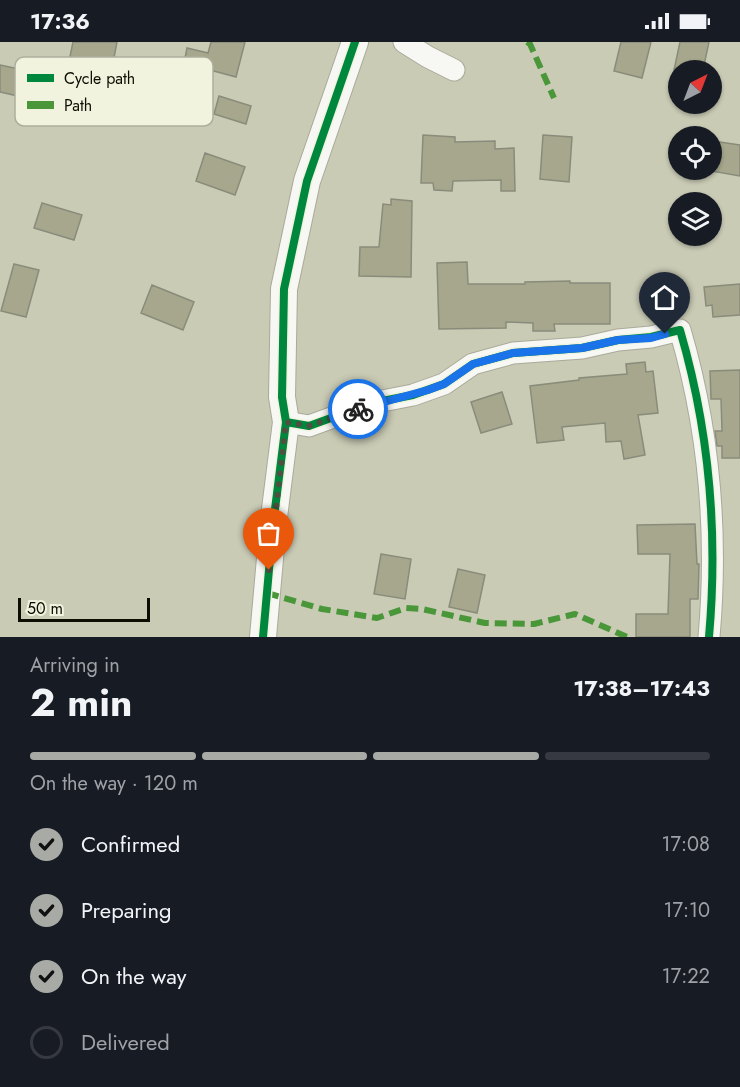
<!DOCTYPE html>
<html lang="en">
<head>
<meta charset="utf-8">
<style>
	body { margin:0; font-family:Jost,sans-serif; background:#242831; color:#f1f3f6; height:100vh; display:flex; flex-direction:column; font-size:22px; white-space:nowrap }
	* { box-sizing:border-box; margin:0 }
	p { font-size:20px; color:#9ea1a6 }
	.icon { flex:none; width:33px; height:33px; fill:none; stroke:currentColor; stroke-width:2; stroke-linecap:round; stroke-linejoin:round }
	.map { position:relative; height:595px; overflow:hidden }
	.details { display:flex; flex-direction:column; background:#171b24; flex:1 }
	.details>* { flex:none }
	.needle { width:39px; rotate:42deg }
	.tools { position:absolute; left:668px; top:18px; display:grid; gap:12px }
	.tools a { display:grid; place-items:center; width:54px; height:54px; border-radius:50%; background:#171b24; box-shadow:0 2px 4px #0004; font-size:30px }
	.scale { position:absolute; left:18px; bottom:15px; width:132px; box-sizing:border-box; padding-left:6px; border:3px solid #0d0d02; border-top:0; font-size:16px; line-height:21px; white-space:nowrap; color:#0d0d02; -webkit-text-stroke:4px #f1f3df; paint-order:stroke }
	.pin { position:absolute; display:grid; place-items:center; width:51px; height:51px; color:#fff; margin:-62px -26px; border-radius:50% 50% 50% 0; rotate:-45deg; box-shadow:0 0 6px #0007 }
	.pin .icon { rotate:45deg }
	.courier { position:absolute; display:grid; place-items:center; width:60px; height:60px; margin:-30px; border:4px solid #1a73e8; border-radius:50%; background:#fff; color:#222; box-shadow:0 2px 8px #0007 }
	.head em { font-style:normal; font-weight:700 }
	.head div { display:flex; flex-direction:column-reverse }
	.head { display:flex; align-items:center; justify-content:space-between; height:102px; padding:0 30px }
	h1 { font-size:39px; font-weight:700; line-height:45px }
	.bar { display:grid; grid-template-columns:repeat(4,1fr); gap:9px 6px; align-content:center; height:72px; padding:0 30px }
	.bar i { height:8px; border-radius:4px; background:#363941 }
	.bar .on { background:#a8aaa5 }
	.bar p { grid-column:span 4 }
	ol { padding:0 30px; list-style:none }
	li { display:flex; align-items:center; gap:18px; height:66px }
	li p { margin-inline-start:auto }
	li .icon { padding:6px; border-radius:50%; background:#a8aaa5; color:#111; stroke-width:4 }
	li:last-child { color:#9ea1a6 }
	li i { width:33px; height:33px; border:3px solid #363941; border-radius:50% }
	.status { display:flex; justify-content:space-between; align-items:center; height:42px; padding:0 30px; background:#171b24; direction:ltr }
	.status svg { height:16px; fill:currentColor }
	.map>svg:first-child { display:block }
</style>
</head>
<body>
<div class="status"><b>17:36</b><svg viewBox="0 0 49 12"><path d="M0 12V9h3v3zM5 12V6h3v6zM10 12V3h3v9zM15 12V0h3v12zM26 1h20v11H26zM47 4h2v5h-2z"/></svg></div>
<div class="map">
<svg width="740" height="595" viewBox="0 0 740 595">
	<rect width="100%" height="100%" fill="#c9cbb5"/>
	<path fill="#a6a78c" stroke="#8a8c7b" stroke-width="1.5" d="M73,0H117L107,52L64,44Z
		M211,0H245L236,35L184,21L187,6L208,11Z
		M621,0H651L642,36L614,29Z
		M680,0H709L703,28H674Z
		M0,23L24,28L18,54L0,50Z
		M219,54L251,64L246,82L214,72Z
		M423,93L455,95V100L495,99V107L514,106L515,149H501V138L453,139L452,149L434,148L433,141H421Z
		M543,93L572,95L569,140L540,137Z
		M713,99L740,103V134L711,129Z
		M205,111L245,125L235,153L196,139Z
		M391,157L412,159L411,235L359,234L360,205H379L383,162L391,163Z
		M42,161L82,173L74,198L34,186Z
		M467,220L468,242H525V240L570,239V241H610V282H554L555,289H533V281L506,280V286L439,287L437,221Z
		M14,222L39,228L26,275L1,269Z
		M740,242V273L713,275L712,263L706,264L704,245Z
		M152,243L194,260L183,288L141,271Z
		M645,320L646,330L653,329L658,371L638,373L645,413L624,417L621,399L606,400L605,381L562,385L564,398L537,401L530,344L579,338V336L627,332L626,322Z
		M740,328V416H722V404H717L715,389H722L721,357H711L710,329Z
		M502,350L512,382L481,391L471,360Z
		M695,482L697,522H699L698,557H690V595H636V572H668L670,512H638L637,483Z
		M381,512L411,517L405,557L374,552Z
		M458,527L485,533L477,571L449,565Z"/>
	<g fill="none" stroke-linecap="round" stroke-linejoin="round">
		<defs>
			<path id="minor" d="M404,0L428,15L454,28
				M286,380L309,384L372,361L413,353L444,342L473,322L513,311L582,306L618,298L651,295L680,288C709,387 718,493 709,595"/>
			<path id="tertiary" d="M263,595L273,483L286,380L282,355L284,247L307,139L355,0"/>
		</defs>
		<use href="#minor" stroke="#a9aa9a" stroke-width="23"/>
		<use href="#tertiary" stroke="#a9aa9a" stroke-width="28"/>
		<use href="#minor" stroke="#f7f7f4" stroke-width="21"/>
		<use href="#tertiary" stroke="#f7f7f4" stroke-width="26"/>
		<path stroke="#499739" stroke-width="6" stroke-dasharray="12 6" stroke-linecap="butt" d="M527,0L530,2L554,56
			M267,551L322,567L377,576L406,566L422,567L485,581L534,582L575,572L627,595"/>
		<defs>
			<path id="cycleway" d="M286,380L309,384L372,361L413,353L444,342L473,322L513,311L582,306L618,298L651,295L680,288C709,387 718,493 709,595
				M263,595L273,483L286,380L282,355L284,247L307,139L355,0"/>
		</defs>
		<use href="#cycleway" stroke="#f1f3df" stroke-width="11"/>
		<use href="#cycleway" stroke="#00873e" stroke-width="8"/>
	</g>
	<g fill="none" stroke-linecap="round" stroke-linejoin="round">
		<path stroke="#4f5041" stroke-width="6" stroke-dasharray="0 10.8" d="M269,528L286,380L309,384L358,367"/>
		<path stroke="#1a73e8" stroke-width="8" d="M358,367L428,348L444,342L473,322L513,311L582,306L618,298L651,296L665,292"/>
	</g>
	<rect x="15" y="15" width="198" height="69" rx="9" fill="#f1f3df" stroke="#adae9d" stroke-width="1.5"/>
	<rect x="27" y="32" width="27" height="8" fill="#00873e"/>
	<rect x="27" y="59" width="27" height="8" fill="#499739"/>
	<g font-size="16" fill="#0d0d02">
		<text x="64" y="42">Cycle path</text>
		<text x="64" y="69">Path</text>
	</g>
</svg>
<div class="tools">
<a><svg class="needle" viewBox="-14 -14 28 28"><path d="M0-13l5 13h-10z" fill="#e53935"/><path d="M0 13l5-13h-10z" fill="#9ea1a6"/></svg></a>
<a><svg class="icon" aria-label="locate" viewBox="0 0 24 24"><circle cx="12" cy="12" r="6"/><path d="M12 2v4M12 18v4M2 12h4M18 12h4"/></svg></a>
<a><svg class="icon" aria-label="layers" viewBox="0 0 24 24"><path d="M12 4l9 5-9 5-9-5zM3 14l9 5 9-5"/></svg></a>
</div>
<div class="scale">50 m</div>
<div class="pin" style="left:269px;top:528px;background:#ea580c"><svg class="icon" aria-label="bag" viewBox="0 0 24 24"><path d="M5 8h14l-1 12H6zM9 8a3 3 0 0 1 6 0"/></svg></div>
<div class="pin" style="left:665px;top:292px;background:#1f2937"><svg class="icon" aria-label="home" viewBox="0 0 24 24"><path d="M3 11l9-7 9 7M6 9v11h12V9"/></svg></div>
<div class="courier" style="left:358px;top:367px"><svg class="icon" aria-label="bike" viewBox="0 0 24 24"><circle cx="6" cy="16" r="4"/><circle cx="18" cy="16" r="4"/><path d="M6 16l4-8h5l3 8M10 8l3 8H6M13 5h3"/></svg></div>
</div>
<section class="details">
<div class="head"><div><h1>2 min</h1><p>Arriving in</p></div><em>17:38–17:43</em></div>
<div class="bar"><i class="on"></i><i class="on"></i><i class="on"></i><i></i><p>On the way · 120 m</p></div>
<ol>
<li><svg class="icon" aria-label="check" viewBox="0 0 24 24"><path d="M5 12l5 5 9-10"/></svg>Confirmed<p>17:08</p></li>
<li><svg class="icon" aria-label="check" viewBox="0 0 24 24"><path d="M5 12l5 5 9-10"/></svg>Preparing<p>17:10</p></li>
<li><svg class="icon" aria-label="check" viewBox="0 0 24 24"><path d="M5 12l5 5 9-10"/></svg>On the way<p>17:22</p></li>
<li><i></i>Delivered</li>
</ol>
</section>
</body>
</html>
